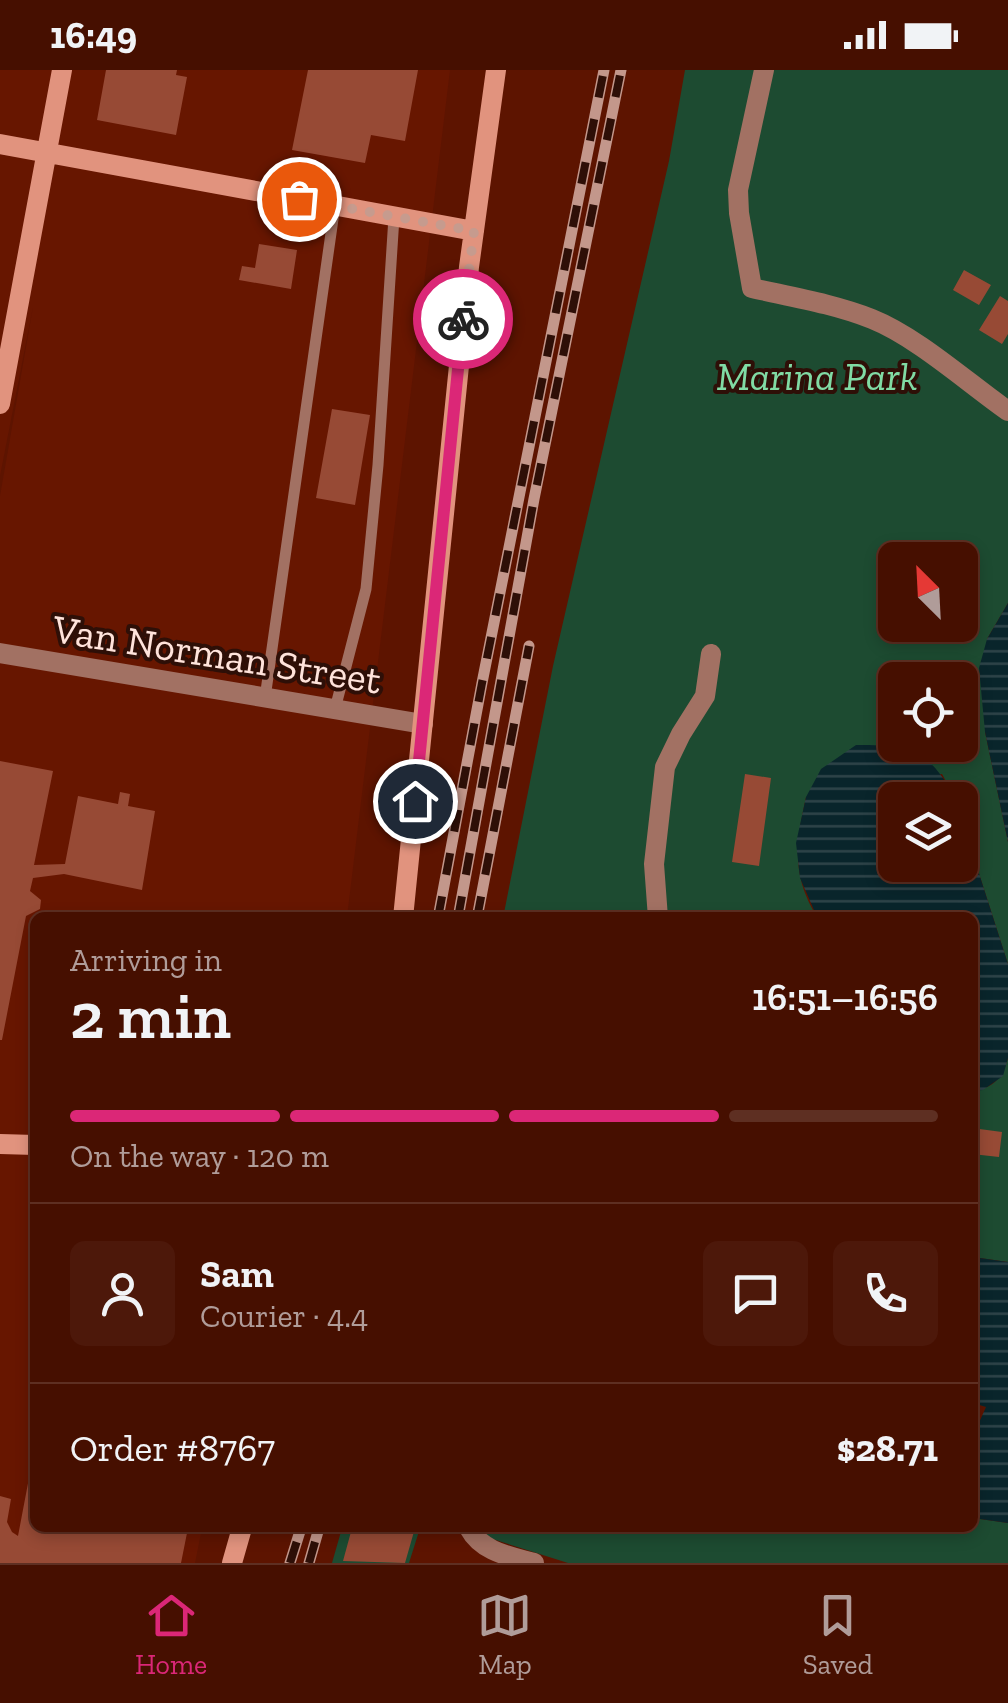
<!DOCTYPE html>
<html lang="en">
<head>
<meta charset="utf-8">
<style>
	body { margin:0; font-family:"Zilla Slab",serif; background:#4d180a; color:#f1f3f6; height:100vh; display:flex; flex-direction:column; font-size:38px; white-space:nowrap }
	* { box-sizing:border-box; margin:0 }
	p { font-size:32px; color:#b09c99 }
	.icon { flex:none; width:55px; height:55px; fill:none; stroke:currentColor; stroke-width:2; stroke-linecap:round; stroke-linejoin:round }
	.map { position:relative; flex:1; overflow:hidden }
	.sheet { position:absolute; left:30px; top:842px; width:948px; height:620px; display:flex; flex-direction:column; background:#460f00; border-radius:15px; box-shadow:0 5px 15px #0003,0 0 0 2px #5e2f22 }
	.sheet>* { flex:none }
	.needle { width:65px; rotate:336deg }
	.tools { position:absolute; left:878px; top:472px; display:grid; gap:20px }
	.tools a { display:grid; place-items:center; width:100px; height:100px; border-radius:15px; background:#460f00; box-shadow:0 5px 15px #0003,0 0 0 2px #5e2f22; font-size:50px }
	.pin { position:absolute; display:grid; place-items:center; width:85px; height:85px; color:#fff; margin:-42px; border:5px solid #fff; border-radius:50%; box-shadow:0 2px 10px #0007 }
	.courier { position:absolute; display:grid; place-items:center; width:100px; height:100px; margin:-50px; border:8px solid #db2777; border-radius:50%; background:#fff; color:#222; box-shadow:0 2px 12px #0007 }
	.headline em { font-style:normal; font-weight:600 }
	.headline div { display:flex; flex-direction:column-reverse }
	.headline { display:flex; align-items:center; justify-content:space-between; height:170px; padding:0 40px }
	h1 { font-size:65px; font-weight:600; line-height:75px }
	.bar { display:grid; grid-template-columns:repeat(4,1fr); gap:15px 10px; align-content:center; height:120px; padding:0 40px }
	.bar i { height:12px; border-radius:8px; background:#5e2f22 }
	.bar .on { background:#db2777 }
	.bar p { grid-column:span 4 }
	.line { display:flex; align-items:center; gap:25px; padding:0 40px; border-top:2px solid #5e2f22 }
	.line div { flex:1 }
	.round { display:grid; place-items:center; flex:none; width:105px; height:105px; border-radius:15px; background:#4d180a }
	.status { display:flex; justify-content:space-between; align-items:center; height:70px; padding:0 50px; background:#460f00; direction:ltr }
	.status svg { height:28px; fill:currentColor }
	.menu { display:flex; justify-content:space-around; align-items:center; height:140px; border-top:2px solid #5e2f22; background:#460f00; font-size:28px; color:#b09c99 }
	.menu a { display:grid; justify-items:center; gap:5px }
	.menu .on { color:#db2777 }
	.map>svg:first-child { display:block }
</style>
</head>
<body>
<div class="status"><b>16:49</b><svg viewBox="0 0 49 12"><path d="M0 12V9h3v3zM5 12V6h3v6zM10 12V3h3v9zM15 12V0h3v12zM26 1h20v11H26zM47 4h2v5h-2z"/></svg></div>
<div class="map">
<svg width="1008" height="1493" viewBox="0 0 1008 1493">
	<defs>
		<pattern id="water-rules" width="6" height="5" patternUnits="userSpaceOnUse" patternTransform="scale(2.5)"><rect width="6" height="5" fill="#09252b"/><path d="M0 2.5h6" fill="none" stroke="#2e4449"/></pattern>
	</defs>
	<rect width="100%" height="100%" fill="#5d1400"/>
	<path fill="#671600" d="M0,0H450L347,847L35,848V1458H202L195,1493H0V426L33,237L0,406Z"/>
	<path fill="#1d4b31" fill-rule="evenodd" d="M685,0H1008V533L987,569L985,662L1008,772V894L960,744V730H956L942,704L806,727C796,773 791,805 817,847L503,848L553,596L669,91ZM895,490H960V555H895ZM895,610H960V675H895Z
		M1008,988V1192L973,1187L972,1021C993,1019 1003,1007 1008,988Z
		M973,1448L1008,1453V1493H568L458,1458H972Z
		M342,1458H420L409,1493H332Z"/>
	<path fill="url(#water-rules)" d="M1008,533V772L985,662L979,598L987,569Z
		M856,675C909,675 929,679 955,728L956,730H895V795H960V744L1008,894V988L1003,1006L983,1020L973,1021L972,848L817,847L800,808L796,773L806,727L821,699Z
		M973,1187L1008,1192V1453L973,1448V1366L986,1337L973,1333Z"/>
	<path fill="#974a35" d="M106,0H177L176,5L187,7L176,65L97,50Z
		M308,0H418L405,71L371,65L365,93L292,80Z
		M259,174L297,180L291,219L239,210L242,196L255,198Z
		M964,200L991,215L979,235L953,220Z
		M1000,226L1008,231V264L1002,274L979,260Z
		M332,339L370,345L355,435L316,428Z
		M0,691L53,701L34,795L65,794L78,726L118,734L120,722L130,724L128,736L155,741L142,820L64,804L33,808L30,821L41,830L40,839L26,846L2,970H0Z
		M745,704L771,708L759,796L732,792Z
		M972,1058L1002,1062L999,1087L972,1084Z
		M33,1387H35V1458H188L181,1493H0V1426L11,1429L7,1452L12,1462L18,1466Z
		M352,1458H415L405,1493L343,1491Z"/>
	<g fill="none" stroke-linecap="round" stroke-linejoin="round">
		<path stroke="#a27163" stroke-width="11" d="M265,628L335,135
			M335,639L366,519L378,395L394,147"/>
		<path stroke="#a27163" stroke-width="20" d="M764,0L738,120L739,143L752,218C792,227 834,234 872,249C917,267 968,313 1008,341
			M0,583L423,654
			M658,848L654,794L665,697L681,664L705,626L711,584
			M469,1458C482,1482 509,1486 534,1493"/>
		<path stroke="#e1937e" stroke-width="20" d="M0,74L474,161
			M0,334L62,0
			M403,848L469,197L496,0
			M0,1074L35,1075
			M232,1493L242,1458"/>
		<defs>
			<path id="rail" d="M438,848L482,613L604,0
				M458,848L534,429L621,0
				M477,848L529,576
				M290,1493L301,1458
				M309,1493L319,1458"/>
		</defs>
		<use href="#rail" stroke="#c3978b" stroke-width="11"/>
		<use href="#rail" stroke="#2e0f07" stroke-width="8" stroke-dasharray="22" stroke-linecap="butt"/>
	</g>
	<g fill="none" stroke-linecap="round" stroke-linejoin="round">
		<path stroke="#c69b8e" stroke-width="10" stroke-dasharray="0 18" d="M299,129L474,161L463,249"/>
		<path stroke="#db2777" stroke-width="12" d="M415,731L463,249"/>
	</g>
	<g text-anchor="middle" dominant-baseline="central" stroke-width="8" stroke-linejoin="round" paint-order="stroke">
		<g font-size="40" font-style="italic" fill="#80dba4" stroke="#2e0f07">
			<text x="817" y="306">Marina Park</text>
		</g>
		<g font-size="40" fill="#ffe3db" stroke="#2e0f07">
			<text transform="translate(217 584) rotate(9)">Van Norman Street</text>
		</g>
	</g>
</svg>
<div class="tools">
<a><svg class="needle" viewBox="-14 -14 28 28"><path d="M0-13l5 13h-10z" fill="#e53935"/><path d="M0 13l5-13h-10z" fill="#b09c99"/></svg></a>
<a><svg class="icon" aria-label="locate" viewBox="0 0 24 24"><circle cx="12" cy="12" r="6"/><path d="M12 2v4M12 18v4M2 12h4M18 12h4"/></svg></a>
<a><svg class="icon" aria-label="layers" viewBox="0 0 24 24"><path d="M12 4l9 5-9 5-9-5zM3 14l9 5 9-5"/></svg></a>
</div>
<div class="pin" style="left:299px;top:129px;background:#ea580c"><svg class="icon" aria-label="bag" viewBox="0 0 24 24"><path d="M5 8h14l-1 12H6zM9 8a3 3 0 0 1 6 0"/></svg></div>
<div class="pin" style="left:415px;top:731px;background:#1f2937"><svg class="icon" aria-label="home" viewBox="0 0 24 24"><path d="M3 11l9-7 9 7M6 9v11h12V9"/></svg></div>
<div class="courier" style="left:463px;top:249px"><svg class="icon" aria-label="bike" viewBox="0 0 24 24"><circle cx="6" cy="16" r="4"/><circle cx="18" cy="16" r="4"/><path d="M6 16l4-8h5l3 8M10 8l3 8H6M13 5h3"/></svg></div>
<section class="sheet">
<div class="headline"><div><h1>2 min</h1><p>Arriving in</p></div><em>16:51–16:56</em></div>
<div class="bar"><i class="on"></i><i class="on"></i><i class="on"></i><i></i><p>On the way · 120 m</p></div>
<div class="line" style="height:180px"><a class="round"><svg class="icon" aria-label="person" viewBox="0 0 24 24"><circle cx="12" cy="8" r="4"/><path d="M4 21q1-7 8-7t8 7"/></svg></a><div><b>Sam</b><p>Courier · 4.4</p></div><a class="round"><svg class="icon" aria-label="chat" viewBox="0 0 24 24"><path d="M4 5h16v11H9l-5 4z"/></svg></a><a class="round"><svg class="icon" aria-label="phone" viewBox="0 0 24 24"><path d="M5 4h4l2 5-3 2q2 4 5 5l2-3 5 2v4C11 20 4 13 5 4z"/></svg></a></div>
<div class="line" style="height:130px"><div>Order #8767</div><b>$28.71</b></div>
</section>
</div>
<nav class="menu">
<a class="on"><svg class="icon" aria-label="home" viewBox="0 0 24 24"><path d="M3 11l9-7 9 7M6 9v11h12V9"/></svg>Home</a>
<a><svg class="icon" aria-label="map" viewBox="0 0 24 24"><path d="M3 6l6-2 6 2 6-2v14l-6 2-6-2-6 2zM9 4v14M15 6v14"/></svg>Map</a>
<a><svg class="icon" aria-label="saved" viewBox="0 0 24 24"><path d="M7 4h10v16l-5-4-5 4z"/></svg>Saved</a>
</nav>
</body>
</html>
